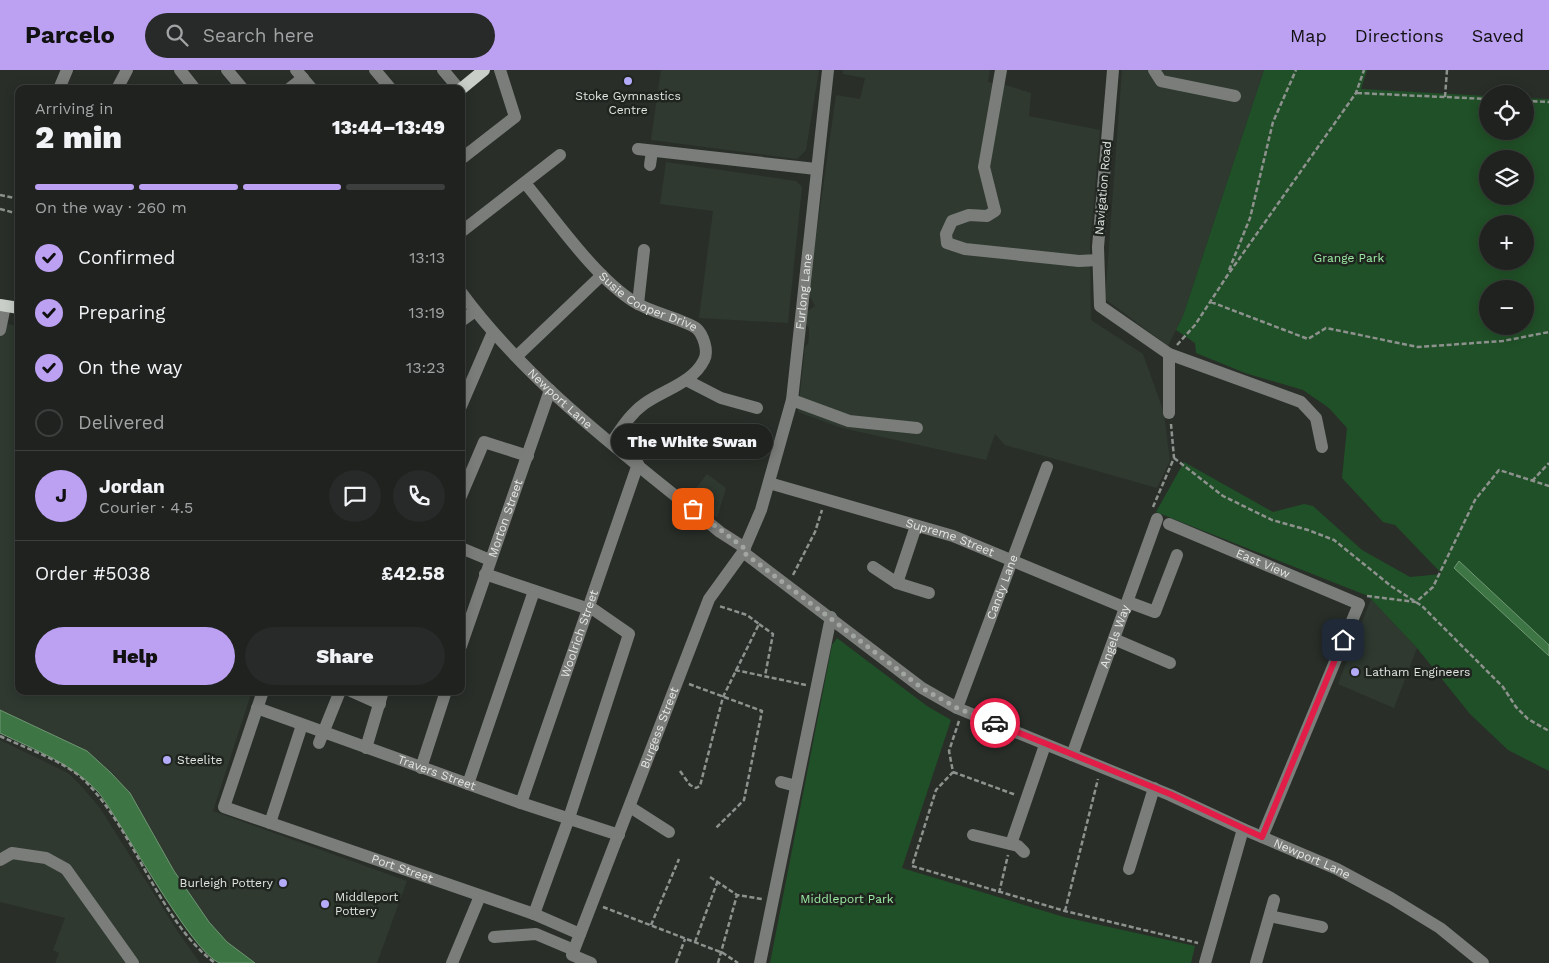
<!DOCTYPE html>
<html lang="en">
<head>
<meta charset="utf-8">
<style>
	body { margin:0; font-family:"Work Sans",sans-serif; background:#272a28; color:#f1f3f6; height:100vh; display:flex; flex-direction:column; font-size:19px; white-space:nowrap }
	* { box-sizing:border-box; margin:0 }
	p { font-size:16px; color:#a1a4a4 }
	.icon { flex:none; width:28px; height:28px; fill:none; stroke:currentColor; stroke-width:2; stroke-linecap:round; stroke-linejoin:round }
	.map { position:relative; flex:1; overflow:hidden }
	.panel { position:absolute; left:15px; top:15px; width:450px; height:610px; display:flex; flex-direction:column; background:#1f221f; border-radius:10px; box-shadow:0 2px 12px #0003,0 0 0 1px #3c3f3d }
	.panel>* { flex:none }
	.tools { position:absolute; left:1479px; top:15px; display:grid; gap:10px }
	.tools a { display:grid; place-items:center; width:55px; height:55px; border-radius:50%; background:#1f221f; box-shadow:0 2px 12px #0003,0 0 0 1px #3c3f3d; font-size:25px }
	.pin { position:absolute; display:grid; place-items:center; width:42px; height:42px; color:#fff; margin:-21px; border-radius:10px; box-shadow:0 2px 8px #0006 }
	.courier { position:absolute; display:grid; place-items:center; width:50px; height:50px; margin:-25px; border:4px solid #e11d48; border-radius:50%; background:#fff; color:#222; box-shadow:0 1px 6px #0007 }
	.bubble { position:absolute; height:35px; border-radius:18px; background:#1f221f; box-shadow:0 2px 12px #0003,0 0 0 1px #3c3f3d; font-size:16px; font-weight:800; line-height:35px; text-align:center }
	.headline em { font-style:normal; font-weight:800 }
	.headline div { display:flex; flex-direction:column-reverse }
	.headline { display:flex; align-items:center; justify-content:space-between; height:85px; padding:0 20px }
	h1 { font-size:32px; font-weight:800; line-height:38px }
	.bar { display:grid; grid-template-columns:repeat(4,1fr); gap:8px 5px; align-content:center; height:60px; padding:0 20px }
	.bar i { height:6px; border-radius:4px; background:#3c3f3d }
	.bar .current { background:#bca0f2 }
	.bar p { grid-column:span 4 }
	.line { display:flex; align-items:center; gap:12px; padding:0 20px; border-top:1px solid #3c3f3d }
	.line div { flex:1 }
	.round { display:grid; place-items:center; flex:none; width:52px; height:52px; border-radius:26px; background:#272a28 }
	ol { padding:0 20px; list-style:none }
	li { display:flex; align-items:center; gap:15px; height:55px }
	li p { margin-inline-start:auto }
	li .icon { padding:5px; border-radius:50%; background:#bca0f2; color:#111; stroke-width:4 }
	li:last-child { color:#a1a4a4 }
	li i { width:28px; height:28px; border:2px solid #3c3f3d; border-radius:50% }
	.button { display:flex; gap:10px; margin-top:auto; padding:10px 20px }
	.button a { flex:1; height:58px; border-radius:30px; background:#bca0f2; color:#111; font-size:20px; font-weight:800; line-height:58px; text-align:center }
	.button a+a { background:#272a28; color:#f1f3f6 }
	header { display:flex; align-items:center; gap:30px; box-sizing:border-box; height:70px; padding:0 25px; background:#bca0f2; color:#111 }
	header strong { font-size:24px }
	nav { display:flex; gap:28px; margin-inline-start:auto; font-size:18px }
	.search { width:350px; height:45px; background:#272a28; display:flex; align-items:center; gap:12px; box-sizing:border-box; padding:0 18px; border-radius:28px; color:#a1a4a4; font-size:19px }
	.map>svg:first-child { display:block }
</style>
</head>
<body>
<header>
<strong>Parcelo</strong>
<div class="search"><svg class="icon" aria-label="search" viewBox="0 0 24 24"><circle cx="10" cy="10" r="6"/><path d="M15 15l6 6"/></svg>Search here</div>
<nav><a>Map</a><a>Directions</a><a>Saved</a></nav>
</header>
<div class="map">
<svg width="1549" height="893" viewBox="0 0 1549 893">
	<rect width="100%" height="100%" fill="#292e29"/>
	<path fill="#2f3930" d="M661,0H819L806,80L797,89L651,70Z
		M843,0H990L988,12L1009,16L1031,23L1029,46L1100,60L1090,175L1091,250L1143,284L1164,343L1170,391L1157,418L1005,375L995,364L986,390L842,358L798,342L805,276L808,274L809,266V258L804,252L806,242L815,236L808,223L836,25L860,29L865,8L843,4Z
		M1122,0H1264L1183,246L1168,276L1105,229Z
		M666,92L796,111L802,117L788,253L699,248L713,141L660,134Z
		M0,253L19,256V621H252L213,741L407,811L377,893H255L227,872L209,852L174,801L130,723L110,702L87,681L0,640Z
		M707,404L726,418L717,448L690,426Z
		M1371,529L1417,578L1394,638L1338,614Z
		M0,670L68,703L83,718L100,738L178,862L200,893H55L59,883L53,880L65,848L0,832Z"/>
	<path fill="#205027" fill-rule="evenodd" d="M1264,0H1367L1361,19L1487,26L1488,61H1525V28L1549,29V701L1508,680L1470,644L1417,578L1368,526L1156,442L1184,392L1273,442L1304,434L1313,436L1362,480L1410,507L1442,504L1395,455L1383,452L1342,408L1347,358L1329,338L1303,320L1245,303L1196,283L1195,273L1176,260L1183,246ZM1488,89H1525V126H1488ZM1488,154H1525V191H1488ZM1488,219H1525V256H1488Z
		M837,568L927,636L951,650L902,798L1064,847L1195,876L1191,893H770L832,575Z"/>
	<path fill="#3e7544" stroke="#6f9773" d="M1459,491L1549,575V586L1454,498Z
		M0,640L87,681L110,702L130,723L174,801L209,852L227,872L255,893C245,893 230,893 220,893C192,884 122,753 99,723C72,693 35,680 0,663Z"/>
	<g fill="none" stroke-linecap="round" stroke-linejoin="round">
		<path stroke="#8e928e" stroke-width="2.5" stroke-dasharray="5 2.5" stroke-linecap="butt" d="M1357,23L1488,29
			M1445,27L1447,0
			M1525,31L1549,32
			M0,125L19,129
			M0,139L19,144
			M1229,200L1250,148L1273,52L1296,0
			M1211,232L1308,269L1326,258L1418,277L1503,271L1549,262
			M1177,275L1195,255L1227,206L1356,23L1364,0
			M1174,388L1223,426L1272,450L1308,460L1334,470L1391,516L1422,536L1503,617L1516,637L1528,649L1549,661
			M1532,411L1549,393
			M1153,437L1174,388L1171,354
			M793,505L815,462L822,440
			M1367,526L1416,532L1433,517L1475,430L1499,400L1549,416
			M759,554L773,564L765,606
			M735,600L806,615
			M689,614L762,641L744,730L716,758
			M959,651L949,681L953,702L936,720L912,796L1065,841L1198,873
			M0,666C25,678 64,691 84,710C135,760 158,850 215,893
			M680,701L690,715L696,718L700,716L723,627L759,554L747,545L719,536
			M953,702L1016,725
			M710,807L737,825L762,829
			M999,823L1008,785
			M603,837L723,883L738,893
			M1065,841L1098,709
			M651,855L679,789
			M695,872L717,813
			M676,893L685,869
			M718,893L737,825"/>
		<g stroke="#7a7d7a" stroke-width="12">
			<path d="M180,0L195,19"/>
			<path d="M227,0L243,19"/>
			<path d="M296,0L312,19"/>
			<path d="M375,0L391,19"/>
			<path d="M443,0L459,19"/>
			<path d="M1001,0L984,97L995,141L987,146L969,145L952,151L946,164L947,173L965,179L1079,191L1098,190"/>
			<path d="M1113,0L1098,177L1100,236L1169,284L1301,332L1316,348L1322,377"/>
			<path d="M1154,0L1161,11L1235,26"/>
			<path d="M59,19L67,0"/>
			<path d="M117,19L127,0"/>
			<path d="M289,19L303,8"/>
			<path d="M638,79L816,99"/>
			<path d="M461,89L515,47L500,0"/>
			<path d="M650,95L652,81"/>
			<path id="s1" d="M525,113C556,150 595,208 636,233C651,242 685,250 696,258C703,264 709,281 704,290C693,313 663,320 644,334C630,344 621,359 612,372"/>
			<path d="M461,162L560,85"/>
			<path id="s2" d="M461,222C531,317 630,388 720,462L745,478"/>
			<path d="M638,234L644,180"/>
			<path d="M461,251L475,241"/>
			<path d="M0,260L5,236"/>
			<path d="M1169,284V343"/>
			<path d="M517,286L602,205"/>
			<path d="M686,310L721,328L757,338"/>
			<path d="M792,330L849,351L917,358"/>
			<path d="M461,336L493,262"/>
			<path id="s3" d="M769,413L953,466L1126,538"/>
			<path d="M461,426L484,372L528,386"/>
			<path id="s4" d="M1169,454L1359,534L1262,767"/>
			<path d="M461,478L490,490"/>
			<path id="s5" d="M743,482L922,618L957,638L1170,725L1243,759L1337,799L1391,828L1440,858L1483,893"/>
			<path d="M873,497L897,513L929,523"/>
			<path d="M485,504L589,539"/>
			<path d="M897,513L916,456"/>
			<path d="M1128,532L1155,542L1177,485"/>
			<path d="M1114,569L1170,593"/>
			<path id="s6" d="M461,576L550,320"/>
			<path id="s7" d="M263,621L224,737L534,844L580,864"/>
			<path d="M351,621L380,634"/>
			<path id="s8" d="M257,638L521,733L619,765"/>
			<path id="s9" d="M957,638L1047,397"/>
			<path d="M319,673L340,621"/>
			<path d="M366,678L383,621"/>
			<path id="s10" d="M1072,685L1157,449"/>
			<path d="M421,698L446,621"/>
			<path d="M781,712L796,716"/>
			<path d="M468,714L534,521"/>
			<path id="s11" d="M521,733L638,394"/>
			<path d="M630,737L669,762"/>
			<path d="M270,753L302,655"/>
			<path d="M973,765L1018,776L1024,782"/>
			<path d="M1011,774L1045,675"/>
			<path d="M0,790L12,783L46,788L66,799L133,893"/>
			<path d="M1129,799L1154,718"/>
			<path d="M534,844L569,748L629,564L590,537"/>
			<path d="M1270,846L1322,857"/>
			<path d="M494,867L536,864L574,880"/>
			<path d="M452,893L480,826"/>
			<path id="s12" d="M591,893L572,885L709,529L743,482L761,440L792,330L828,0"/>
			<path d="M760,893L831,547"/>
			<path d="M1205,893L1243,759"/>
			<path d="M1256,893L1274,830"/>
		</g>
		<path stroke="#c9cec9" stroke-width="12" d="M461,19L484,0
			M0,235L19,238"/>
	</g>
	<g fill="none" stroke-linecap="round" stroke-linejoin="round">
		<path stroke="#a1a6a1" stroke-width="5" stroke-dasharray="0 9" d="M693,439L744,478L743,482L922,618L957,638L995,653"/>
		<path stroke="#e11d48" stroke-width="6" d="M995,653L1170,724L1262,767L1343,570"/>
	</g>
	<g fill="#b4acf9" stroke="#1f241f" stroke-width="2">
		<circle cx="628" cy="11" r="5"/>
		<circle cx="1355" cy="602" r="5"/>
		<circle cx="167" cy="690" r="5"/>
		<circle cx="283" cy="813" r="5"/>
		<circle cx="325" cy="834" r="5"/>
	</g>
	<g text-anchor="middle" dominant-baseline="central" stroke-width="5" stroke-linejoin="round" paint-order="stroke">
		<g font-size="12" fill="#e2e6e2" stroke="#1f241f" text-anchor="start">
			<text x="628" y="26" text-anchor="middle">Stoke Gymnastics<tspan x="628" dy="14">Centre</tspan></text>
			<text x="1365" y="602">Latham Engineers</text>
			<text x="177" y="690">Steelite</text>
			<text x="273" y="813" text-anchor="end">Burleigh Pottery</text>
			<text x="335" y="827">Middleport<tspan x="335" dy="14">Pottery</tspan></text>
		</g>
		<g font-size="12" fill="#e2e6e2" stroke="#1f241f">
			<text transform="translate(1103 118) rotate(-85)">Navigation Road</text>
			<text stroke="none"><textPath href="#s12" startOffset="729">Furlong Lane</textPath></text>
			<text stroke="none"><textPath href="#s1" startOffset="174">Susie Cooper Drive</textPath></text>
			<text stroke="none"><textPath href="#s2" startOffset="146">Newport Lane</textPath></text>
			<text stroke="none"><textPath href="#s6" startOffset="135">Morton Street</textPath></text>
			<text stroke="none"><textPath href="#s3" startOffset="189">Supreme Street</textPath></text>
			<text stroke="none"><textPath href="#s4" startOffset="102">East View</textPath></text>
			<text stroke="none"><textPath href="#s9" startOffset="129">Candy Lane</textPath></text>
			<text stroke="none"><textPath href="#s11" startOffset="179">Woolrich Street</textPath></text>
			<text stroke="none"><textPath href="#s10" startOffset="126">Angels Way</textPath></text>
			<text stroke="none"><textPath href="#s12" startOffset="264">Burgess Street</textPath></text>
			<text stroke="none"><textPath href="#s8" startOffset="191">Travers Street</textPath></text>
			<text stroke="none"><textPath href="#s5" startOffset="651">Newport Lane</textPath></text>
			<text stroke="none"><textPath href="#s7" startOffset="311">Port Street</textPath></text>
		</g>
		<g font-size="12" fill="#9ceba3" stroke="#1f241f">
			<text x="1349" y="188">Grange Park</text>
			<text x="847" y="829">Middleport Park</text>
		</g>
	</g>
</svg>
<div class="tools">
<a><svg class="icon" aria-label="locate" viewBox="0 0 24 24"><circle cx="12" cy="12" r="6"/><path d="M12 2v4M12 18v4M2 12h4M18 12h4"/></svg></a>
<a><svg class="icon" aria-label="layers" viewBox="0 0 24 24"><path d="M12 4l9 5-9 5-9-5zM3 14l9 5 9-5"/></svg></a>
<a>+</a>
<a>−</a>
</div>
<div class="pin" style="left:693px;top:439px;background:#ea580c"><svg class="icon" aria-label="bag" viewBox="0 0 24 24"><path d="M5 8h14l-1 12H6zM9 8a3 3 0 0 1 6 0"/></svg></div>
<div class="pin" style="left:1343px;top:570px;background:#1f2937"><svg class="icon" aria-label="home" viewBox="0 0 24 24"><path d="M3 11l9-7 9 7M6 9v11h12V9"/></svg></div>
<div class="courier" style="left:995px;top:653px"><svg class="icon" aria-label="car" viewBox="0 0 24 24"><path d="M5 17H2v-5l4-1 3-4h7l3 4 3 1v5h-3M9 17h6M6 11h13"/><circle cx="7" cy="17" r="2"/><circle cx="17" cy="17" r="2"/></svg></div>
<div class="bubble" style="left:611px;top:354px;width:162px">The White Swan</div>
<section class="panel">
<div class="headline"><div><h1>2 min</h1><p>Arriving in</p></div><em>13:44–13:49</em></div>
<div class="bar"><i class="current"></i><i class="current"></i><i class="current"></i><i></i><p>On the way · 260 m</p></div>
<ol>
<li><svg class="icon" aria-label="check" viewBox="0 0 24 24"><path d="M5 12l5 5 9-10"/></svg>Confirmed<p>13:13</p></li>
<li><svg class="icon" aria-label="check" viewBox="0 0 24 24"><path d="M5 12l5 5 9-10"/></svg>Preparing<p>13:19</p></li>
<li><svg class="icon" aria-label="check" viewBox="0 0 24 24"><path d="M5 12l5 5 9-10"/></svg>On the way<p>13:23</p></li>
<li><i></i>Delivered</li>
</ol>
<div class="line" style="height:90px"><b class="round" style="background:#bca0f2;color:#111">J</b><div><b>Jordan</b><p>Courier · 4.5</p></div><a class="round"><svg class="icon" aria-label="chat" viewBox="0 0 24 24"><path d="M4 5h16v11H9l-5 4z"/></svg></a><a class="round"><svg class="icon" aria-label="phone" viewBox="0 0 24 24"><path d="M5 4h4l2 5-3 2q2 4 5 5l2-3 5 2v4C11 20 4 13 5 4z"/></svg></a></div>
<div class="line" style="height:65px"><div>Order #5038</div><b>£42.58</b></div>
<div class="button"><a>Help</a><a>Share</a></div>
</section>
</div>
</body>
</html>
